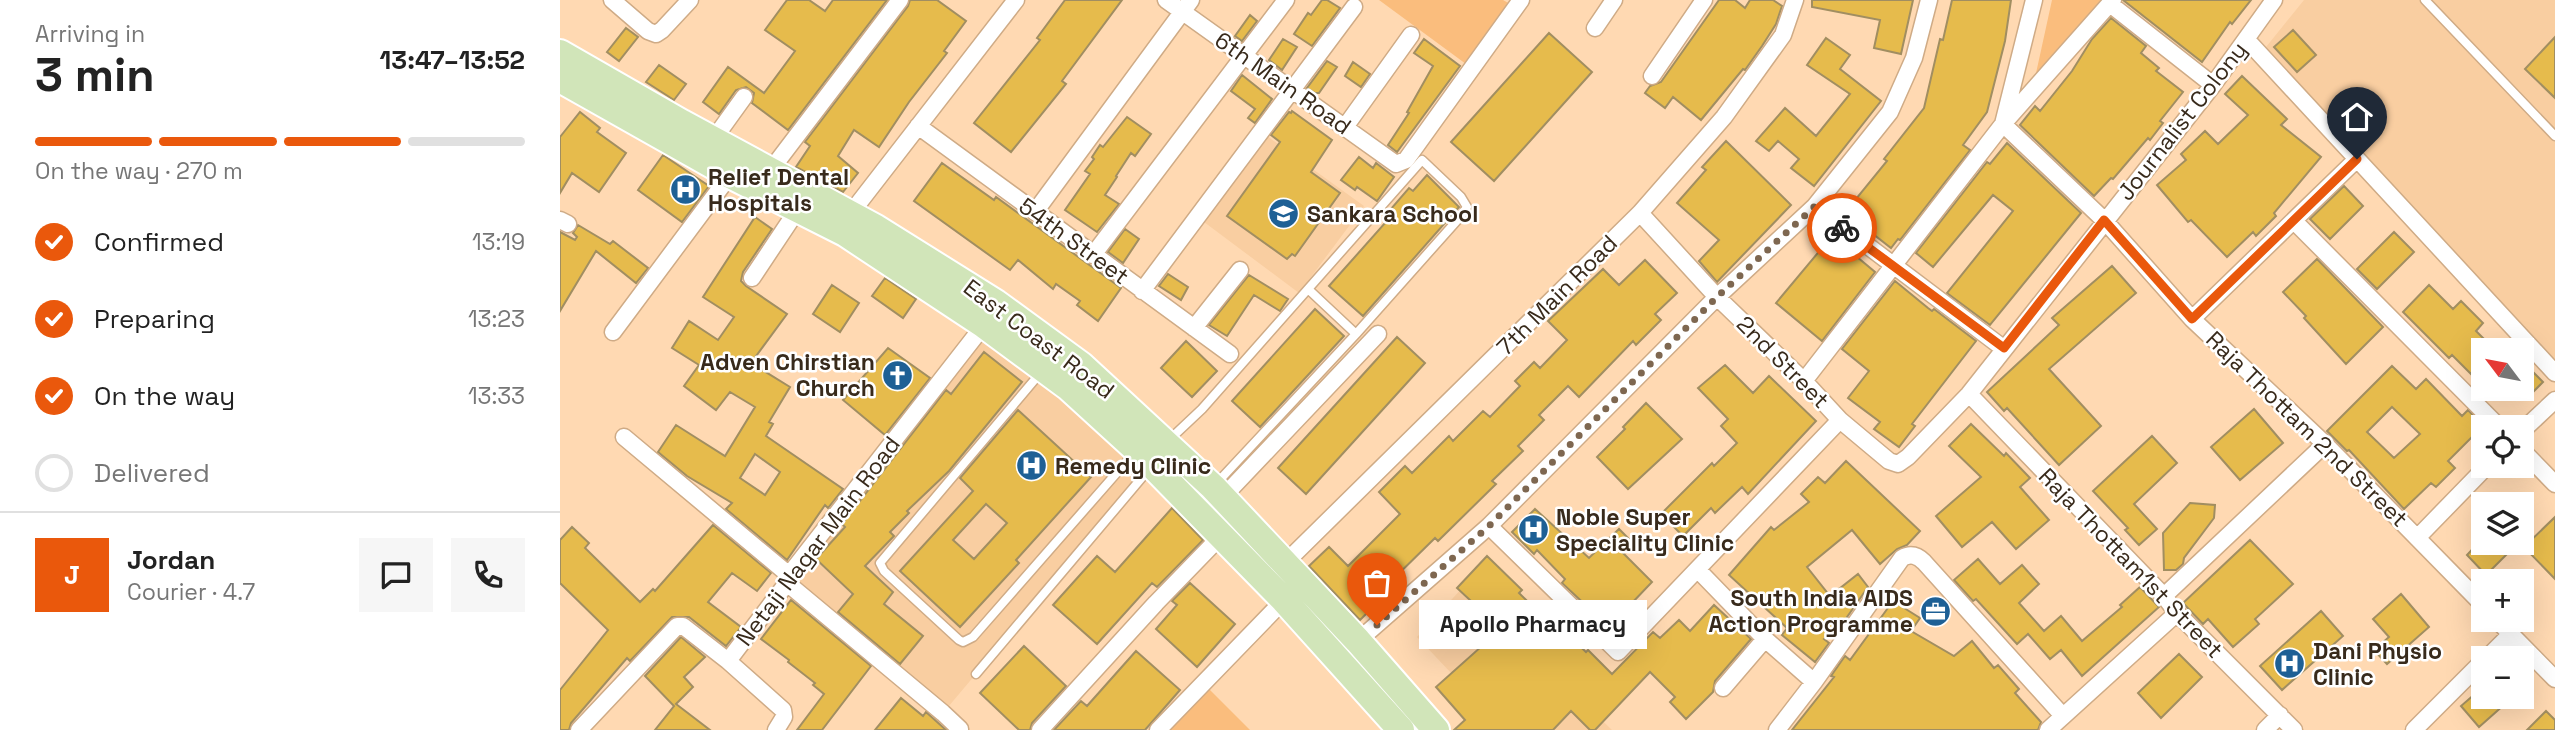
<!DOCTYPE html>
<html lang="en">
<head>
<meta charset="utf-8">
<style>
	body { margin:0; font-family:"Space Grotesk",sans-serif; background:#f6f6f6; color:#222; height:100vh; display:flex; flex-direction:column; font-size:26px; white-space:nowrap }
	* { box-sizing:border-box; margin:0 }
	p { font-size:23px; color:#767676 }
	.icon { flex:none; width:38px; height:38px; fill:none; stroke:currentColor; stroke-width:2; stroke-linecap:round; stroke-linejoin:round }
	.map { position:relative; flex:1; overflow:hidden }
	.drawer { display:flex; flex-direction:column; background:#fff; width:560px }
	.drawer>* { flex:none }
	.needle { width:46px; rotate:302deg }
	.fabs { position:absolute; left:1911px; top:338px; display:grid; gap:14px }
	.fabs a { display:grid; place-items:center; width:63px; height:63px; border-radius:0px; background:#fff; box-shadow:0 7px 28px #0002; font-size:35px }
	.pin { position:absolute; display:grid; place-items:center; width:60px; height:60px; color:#fff; margin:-72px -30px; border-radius:50% 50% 50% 0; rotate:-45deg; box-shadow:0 0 7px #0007 }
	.pin .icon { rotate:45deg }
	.courier { position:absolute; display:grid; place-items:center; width:70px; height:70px; margin:-35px; border:5px solid #ea580c; border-radius:50%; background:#fff; color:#222; box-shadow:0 2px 9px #0007 }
	.bubble { position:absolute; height:49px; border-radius:0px; background:#fff; box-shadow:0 7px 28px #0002; font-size:23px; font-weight:600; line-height:49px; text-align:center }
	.summary em { font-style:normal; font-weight:600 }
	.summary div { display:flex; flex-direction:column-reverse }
	.summary { display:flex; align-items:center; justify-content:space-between; height:119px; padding:0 35px }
	h1 { font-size:46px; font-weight:600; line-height:52px }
	.bar { display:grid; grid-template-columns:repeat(4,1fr); gap:10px 7px; align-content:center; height:84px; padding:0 35px }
	.bar i { height:9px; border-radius:5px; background:#e0e0e0 }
	.bar .selected { background:#ea580c }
	.bar p { grid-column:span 4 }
	.line { display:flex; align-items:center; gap:18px; padding:0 35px; border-top:2px solid #e0e0e0 }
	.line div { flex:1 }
	.round { display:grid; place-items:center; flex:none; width:74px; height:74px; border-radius:0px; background:#f6f6f6 }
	ol { padding:0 35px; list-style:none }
	li { display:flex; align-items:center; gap:21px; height:77px }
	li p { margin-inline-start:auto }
	li .icon { padding:7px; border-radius:50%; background:#ea580c; color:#fff; stroke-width:4 }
	li:last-child { color:#767676 }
	li i { width:38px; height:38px; border:4px solid #e0e0e0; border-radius:50% }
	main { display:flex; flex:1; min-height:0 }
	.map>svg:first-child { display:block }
</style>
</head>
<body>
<main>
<section class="drawer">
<div class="summary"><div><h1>3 min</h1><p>Arriving in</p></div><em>13:47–13:52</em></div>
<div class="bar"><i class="selected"></i><i class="selected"></i><i class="selected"></i><i></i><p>On the way · 270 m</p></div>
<ol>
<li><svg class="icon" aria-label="check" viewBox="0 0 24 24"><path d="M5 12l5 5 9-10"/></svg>Confirmed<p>13:19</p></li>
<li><svg class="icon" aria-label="check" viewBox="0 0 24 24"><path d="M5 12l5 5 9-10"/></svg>Preparing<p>13:23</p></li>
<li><svg class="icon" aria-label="check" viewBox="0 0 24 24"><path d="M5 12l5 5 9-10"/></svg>On the way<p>13:33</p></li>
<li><i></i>Delivered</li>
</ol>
<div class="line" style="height:126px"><b class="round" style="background:#ea580c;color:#fff">J</b><div><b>Jordan</b><p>Courier · 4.7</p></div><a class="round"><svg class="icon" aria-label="chat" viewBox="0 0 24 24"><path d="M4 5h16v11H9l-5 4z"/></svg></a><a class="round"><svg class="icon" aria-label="phone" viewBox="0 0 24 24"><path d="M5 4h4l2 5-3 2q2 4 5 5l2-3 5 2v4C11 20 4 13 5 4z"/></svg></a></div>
</section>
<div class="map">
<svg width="1995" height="730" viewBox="0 0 1995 730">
	<rect width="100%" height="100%" fill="#ffd9b2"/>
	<path fill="#f9cea1" d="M1744,0H1995V359L1702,52Z
		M707,136L804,206L739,293L644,222Z
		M424,325L591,466L383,713L231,583Z
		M904,586L1052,730H945L857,637Z"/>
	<path fill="#fabd7d" d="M819,0H943L950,4L906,64Z
		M1492,0H1545L1473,87Z
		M645,685L690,730H603Z"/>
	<path fill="#e6bb4c" stroke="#a18e61" stroke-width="2" fill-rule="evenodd" d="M227,0H249L265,11L273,0H327L228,130L192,103L194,93L186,87L176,90L159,114L143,102L168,67L204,93L235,51L205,30Z
		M350,0H377L406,21L384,51L387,53L349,102L319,147L294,130L278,156L298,173L283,192L236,167L250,146L245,142L348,6Z
		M505,0H562L502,81L506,84L451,152L414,123L480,40L477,38Z
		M762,0H767L780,8L752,46L734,34L748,13L751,15Z
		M1159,0H1175L1185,8L1190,0H1213L1222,6L1216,24L1202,46L1185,70L1183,69L1141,120L1113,97L1105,108L1085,93L1090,86L1101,82Z
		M1252,0H1353L1341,54L1314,48L1320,20L1252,7Z
		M1392,0H1451L1445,41L1427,112L1403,145L1410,150L1340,240L1338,239L1331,248L1308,230L1313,223L1291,205L1327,161L1324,159L1364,108L1380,39L1383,40Z
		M1563,0H1691L1672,24L1670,22L1642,62Z
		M690,15L697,21L682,41L675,36Z
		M1551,18L1586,46L1581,53L1599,68L1596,71L1623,92L1600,121L1603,123L1590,140L1588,138L1553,179L1551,178L1534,196L1460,125L1475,106L1480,111L1512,71L1532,39Z
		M66,28L78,37L59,61L47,52Z
		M1733,30L1756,55L1737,72L1714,47Z
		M989,33L1032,72L934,181L891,142Z
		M1995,37V98L1965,69Z
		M1266,38L1290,55L1280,69L1321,101L1254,186L1231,168L1239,159L1218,141L1209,151L1196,141L1225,108L1256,136L1290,94L1247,65Z
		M723,39L737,47L722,70L709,60Z
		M864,39L900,66L837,152L828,145L849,113L847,112L873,66L854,53Z
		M767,61L777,67L759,93H755L747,88Z
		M793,62L810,74L801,87L785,76Z
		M99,65L126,84L114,100L86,82Z
		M682,75L712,99L695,123L688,118L695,109L671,91Z
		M1682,76L1727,119L1721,125L1761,157L1714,213L1716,216L1696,236L1693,232L1667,257L1631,220L1628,222L1597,185L1626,160L1621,154L1645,131L1658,144L1688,115L1665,94Z
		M732,111L772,140L751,172L780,193L735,256L732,254L727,259L667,216L720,142L711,135L729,112L731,113Z
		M20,112L40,128L37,132L66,153L39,192L12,173L0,193V137Z
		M567,117L591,134L575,156L571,153L556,176L557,177L545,195L559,204L537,232L505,210L530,174L525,171L534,159L532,157L540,145L543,147Z
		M1166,141L1231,205L1157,282L1139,261L1159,240L1117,203L1146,170L1142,167Z
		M1447,143L1521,213L1430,325L1387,293L1453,211L1433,195L1373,267L1356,253L1427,162L1430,164Z
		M103,155L149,186L122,222L78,190Z
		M799,157L813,168L816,163L834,177L817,201L797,187L795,190L781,180Z
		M382,163L434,200L436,197L561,288L538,321L517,305L520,301L496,284L493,289L458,260L450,270L354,201Z
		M867,175L899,207L803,316L769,286L834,213L830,210L849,188L853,191Z
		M1784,186L1803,206L1770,239L1750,219Z
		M195,217L212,229L183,272L181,281L186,286L227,314L191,363L230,387L209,422L213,424L206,436L283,489L268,508L265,505L227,560L166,509L172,503L127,476L98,452L116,425L165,456L195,407L170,392L156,410L124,386L139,365L112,348L129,321L158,340L174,317L143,297ZM195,454L220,472L205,495L180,478Z
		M18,225L50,244L53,241L88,268L76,283L36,251L0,311V232L15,240L17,237L13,233Z
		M565,229L579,239L563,263L548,252Z
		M1834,232L1854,252L1817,289L1797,269Z
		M1272,236L1315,272L1262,341L1216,303Z
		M1757,259L1823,327L1786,364L1744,318L1746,316L1723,292Z
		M1085,260L1117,293L1095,314L1101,320L1076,345L1073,341L1019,397L1008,386L979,415L984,420L958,446L963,451L932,481L936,484L878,541L875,538L820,592L824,596L800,620L749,566L769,547L788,566L840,514L819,492L845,466L852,473L889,436L893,441L923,411L930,417L960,386L955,381L974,362L980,368L1007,340L988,321L1043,269L1059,285Z
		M1552,266L1576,293L1489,369L1541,426L1499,465L1447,408L1444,411L1427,392L1499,325L1492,318Z
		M608,274L628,287L621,300L599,286Z
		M689,275L728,299L720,311L694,295L667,336L649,325Z
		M325,278L356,299L343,318L312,296Z
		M1335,281L1368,308L1372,311L1374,309L1416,341L1352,424L1355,426L1339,447L1314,429L1320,422L1288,398L1309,371L1282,349Z
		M272,285L299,303L280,332L253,314Z
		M1869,285L1893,309L1901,301L1923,323L1916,331L1935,350H1923V361L1911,374L1892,355L1889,358L1843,312Z
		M755,309L784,336L700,427L672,401Z
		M837,337L865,363L746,494L718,468Z
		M626,341L657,371L632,397L601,368Z
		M328,348L370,378L325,435L283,400Z
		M424,352L462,382L389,471L347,511L349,513L330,532L334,536L305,566L333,592L324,604L363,636L340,664L278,612L293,594L256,559L285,527L282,524L386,390L391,394Z
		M1962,361L1983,382L1969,396L1962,389Z
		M1165,365L1193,393L1209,376L1256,421L1188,494L1182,487L1155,513L1151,508L1123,536L1101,514L1152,463L1154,466L1177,443L1161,426L1168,419L1138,388Z
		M1832,366L1856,389L1866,379L1902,416L1908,410L1923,426L1888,461L1895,468L1876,487L1871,483L1844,509L1789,450L1787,451L1767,431ZM1832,407L1860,434L1834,458L1807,432Z
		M1086,403L1122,439L1068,489L1037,457L1065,429L1063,427Z
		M1694,409L1723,443L1680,480L1651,447Z
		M458,410L531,477L456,560L459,563L400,627L340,571L413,491L400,478ZM426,504L447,523L414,559L393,540Z
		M1411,424L1444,456L1446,453L1470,478L1460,487L1489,520L1456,549L1432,522L1402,547L1376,516L1421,477L1389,446Z
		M1592,436L1617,463L1574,504L1597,529L1579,545L1565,530L1568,528L1533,491Z
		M1286,461L1360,531L1347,545L1337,549L1320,564L1292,530L1247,567L1270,596L1298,574L1308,587L1280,627L1264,639L1269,643L1255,662L1222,635L1227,628L1169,575L1211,527L1214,530L1249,502L1241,494L1258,477L1265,483Z
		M1630,503L1655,505L1654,518L1624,558L1623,564L1616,570H1604L1603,533Z
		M612,508L643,540L597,587L592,583L537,644L493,605L537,556L555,572Z
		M975,509L1029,558L1059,529L1073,543L1063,553L1092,582L1049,627L1002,583L1005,579L977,550L974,554L952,532Z
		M1995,517V579L1964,547Z
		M153,525L211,573L197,591L172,573L148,602L181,627L166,646L129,617H112L70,661L67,658L11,723L9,730H0V690L48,630L0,583V540L12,527L29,543L25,548L80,602L93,589L95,591Z
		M1690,540L1733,584L1695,619L1699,624L1673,647L1648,619L1643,624L1623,603Z
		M1919,542H1959L1926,575L1907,555Z
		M927,556L962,590L959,593L997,630L1000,627L1026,652L1028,650L1052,674L1093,632L1100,638L1119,620L1130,631L1154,605L1191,639L1155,681L1153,692L1126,719L1110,702L1115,697L1090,672L1035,730H1030L1011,711L993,730H894L905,720L876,687L941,629L897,588Z
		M1418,559L1440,584L1462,565L1479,584L1459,603L1484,631L1501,616L1522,641L1562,607L1560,605L1580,587L1599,607L1522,676L1501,650L1490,659L1468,634L1457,644L1416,599L1413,601L1394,580Z
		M630,583L675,624L637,667L596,629L617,605L612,601Z
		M1841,594L1869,627L1827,664L1814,650L1829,637L1813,619Z
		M231,600L311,666L262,730H237L264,694L253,685L255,683L228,662L229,660L201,639Z
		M1333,601L1360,618L1351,631L1394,656L1412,641L1434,668L1438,665L1459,689L1455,693L1481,722L1478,730H1232L1274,677L1271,676L1285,656L1290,660Z
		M1761,611L1783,636L1722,690L1700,666Z
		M121,637L145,657L124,677L133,687L116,704L150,730H95L114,706L85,676Z
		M464,646L506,686L472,723L470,730H459L420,693Z
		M576,651L620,690L585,730H494L521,701L527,706Z
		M1619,654L1642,677L1601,718L1578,693Z
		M1923,687V696H1954L1919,727L1901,706Z
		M341,698L363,716L366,712L386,730H315Z
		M1986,711L1995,720V730H1967Z"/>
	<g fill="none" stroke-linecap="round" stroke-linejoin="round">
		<defs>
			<path id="service" d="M1865,0L1995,136
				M748,289L796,334
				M482,371L320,563L324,571L399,640L403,642L413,637L575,452
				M608,441L642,409L862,160L901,197L907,207L901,216L796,334L655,485
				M416,674L590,468"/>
			<path id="minor" d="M52,0L88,31L96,34L102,30L130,0
				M606,0L836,164L846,160L961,0
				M1474,0L1443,124L1544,220L1632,319L1765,444L1923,605
				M1550,4L1653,85
				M1035,28L1054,0
				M1686,39L1995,373
				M1092,76L1144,0
				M358,126L670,354
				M785,127L851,35
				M153,140L184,97
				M210,171L340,0
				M1255,206L1443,348
				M475,212L631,0
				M1080,213L1157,297L1244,381L1280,420L1329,461L1338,464L1348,457L1409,394L1653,85L1714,0
				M0,220L8,224
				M289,221L291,213L456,0
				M1734,221L1939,427
				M533,255L726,0
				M192,278L238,209
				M582,291L794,7
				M1632,319L1797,159
				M634,328L680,270
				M53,332L170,175
				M1244,381L1443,124L1553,0
				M1409,394L1604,596L1617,613L1734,730
				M1962,431L1995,400
				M64,437L229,575
				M1962,450L1995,484
				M663,497L818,334
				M929,526L1058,652L1280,420
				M1858,537L1927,466
				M725,563L1080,213L1164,117L1223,35L1235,0
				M1138,570L1205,639L1254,682
				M227,583L383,713L400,729L399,730
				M1604,596L1765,444
				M1937,620L1995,679
				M791,647L929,526L1157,297L1255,206L1330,112L1354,58L1369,0
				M1927,658L1951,634
				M168,661L223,710L224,717L216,730
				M1163,688L1205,639
				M19,730L117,626H123L168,661L227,583L229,575L424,325
				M480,730L596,603L661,536
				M598,730L724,600
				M1217,730L1254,682L1342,558C1351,553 1358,556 1364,562L1503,716
				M1488,730L1617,613
				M1705,730L1720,715
				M1854,730L1923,661"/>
			<path id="primary" d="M0,53L122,123L316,228L436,303L521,365L653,487L798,641L876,730
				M0,79L170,175L285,233L424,325L508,387L577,450L724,600L841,730"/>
		</defs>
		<use href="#service" stroke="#cfab86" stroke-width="11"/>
		<use href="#minor" stroke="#cfab86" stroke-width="19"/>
		<use href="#primary" stroke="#fff" stroke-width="30"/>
		<use href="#service" stroke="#fff" stroke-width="8"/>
		<use href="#minor" stroke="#fff" stroke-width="16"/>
		<use href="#primary" stroke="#d1e5b9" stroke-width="26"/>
	</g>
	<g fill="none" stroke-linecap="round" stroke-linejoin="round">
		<path stroke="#7e6750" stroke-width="7" stroke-dasharray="0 12.6" d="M817,625L929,526L1157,297L1255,206L1282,228"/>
		<path stroke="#ea580c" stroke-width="9" d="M1282,228L1444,348L1544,220L1632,319L1797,159"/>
	</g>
	<defs>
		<symbol id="hospital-disc" viewBox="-11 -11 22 22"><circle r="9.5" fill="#1e6095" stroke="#fff"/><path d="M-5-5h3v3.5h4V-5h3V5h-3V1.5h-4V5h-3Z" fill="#fff"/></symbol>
		<symbol id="school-disc" viewBox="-11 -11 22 22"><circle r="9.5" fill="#1e6095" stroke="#fff"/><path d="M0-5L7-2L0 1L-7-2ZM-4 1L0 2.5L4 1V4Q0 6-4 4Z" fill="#fff"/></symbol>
		<symbol id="church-disc" viewBox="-11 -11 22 22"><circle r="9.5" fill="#1e6095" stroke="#fff"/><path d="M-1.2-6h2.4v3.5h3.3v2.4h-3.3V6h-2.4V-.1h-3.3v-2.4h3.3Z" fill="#fff"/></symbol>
		<symbol id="office-disc" viewBox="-11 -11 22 22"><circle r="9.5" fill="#1e6095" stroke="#fff"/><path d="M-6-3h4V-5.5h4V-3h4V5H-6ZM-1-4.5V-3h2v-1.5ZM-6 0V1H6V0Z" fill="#fff"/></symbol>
	</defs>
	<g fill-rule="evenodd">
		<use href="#hospital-disc" x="108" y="172" width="35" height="35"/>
		<use href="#school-disc" x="706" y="196" width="35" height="35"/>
		<use href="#church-disc" x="320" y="358" width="35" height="35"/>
		<use href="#hospital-disc" x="454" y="448" width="35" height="35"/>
		<use href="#hospital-disc" x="956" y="512" width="35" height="35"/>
		<use href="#office-disc" x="1358" y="594" width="35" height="35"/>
		<use href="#hospital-disc" x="1712" y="646" width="35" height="35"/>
	</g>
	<g text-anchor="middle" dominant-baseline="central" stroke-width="5" stroke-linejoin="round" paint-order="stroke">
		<g font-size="23" fill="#382a1b" stroke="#fff">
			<text transform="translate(723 83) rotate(35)">6th Main Road</text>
			<text transform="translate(1622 121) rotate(-52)">Journalist Colony</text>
			<text transform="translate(514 241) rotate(36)">54th Street</text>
			<text transform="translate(997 295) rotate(-45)">7th Main Road</text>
			<text transform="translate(479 339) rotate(37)">East Coast Road</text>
			<text transform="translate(1223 362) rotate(45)">2nd Street</text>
			<text transform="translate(1747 429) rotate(44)">Raja Thottam 2nd Street</text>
			<text transform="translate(258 541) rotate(-53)">Netaji Nagar Main Road</text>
			<text transform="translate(1571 563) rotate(46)">Raja Thottam1st Street</text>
		</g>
		<g font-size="23" font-weight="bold" fill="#382a1b" stroke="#fff" text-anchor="start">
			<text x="148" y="177">Relief Dental<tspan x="148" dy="26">Hospitals</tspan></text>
			<text x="747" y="214">Sankara School</text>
			<text x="315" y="362" text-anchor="end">Adven Chirstian<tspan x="315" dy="26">Church</tspan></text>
			<text x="495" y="466">Remedy Clinic</text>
			<text x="996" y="517">Noble Super<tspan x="996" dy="26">Speciality Clinic</tspan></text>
			<text x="1353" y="598" text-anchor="end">South India AIDS<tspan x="1353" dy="26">Action Programme</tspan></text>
			<text x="1753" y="651">Dani Physio<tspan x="1753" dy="26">Clinic</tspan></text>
		</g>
	</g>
</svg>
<div class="fabs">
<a><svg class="needle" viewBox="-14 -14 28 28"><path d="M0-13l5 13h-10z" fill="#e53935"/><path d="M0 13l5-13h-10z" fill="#767676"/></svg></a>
<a><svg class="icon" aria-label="locate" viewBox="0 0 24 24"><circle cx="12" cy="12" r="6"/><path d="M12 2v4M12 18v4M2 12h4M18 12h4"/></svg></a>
<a><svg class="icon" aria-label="layers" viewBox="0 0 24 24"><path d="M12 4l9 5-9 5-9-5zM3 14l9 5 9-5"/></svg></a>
<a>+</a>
<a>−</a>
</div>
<div class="pin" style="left:817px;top:625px;background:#ea580c"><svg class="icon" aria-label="bag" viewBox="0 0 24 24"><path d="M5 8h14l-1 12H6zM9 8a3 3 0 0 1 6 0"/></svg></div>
<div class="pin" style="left:1797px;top:159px;background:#1f2937"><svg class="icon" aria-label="home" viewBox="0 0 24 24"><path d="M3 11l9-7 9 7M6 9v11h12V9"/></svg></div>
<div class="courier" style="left:1282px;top:228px"><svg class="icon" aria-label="bike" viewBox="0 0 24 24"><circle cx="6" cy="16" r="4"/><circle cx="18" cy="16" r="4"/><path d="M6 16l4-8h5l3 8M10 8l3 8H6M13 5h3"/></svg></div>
<div class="bubble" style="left:859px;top:600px;width:228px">Apollo Pharmacy</div>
</div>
</main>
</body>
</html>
